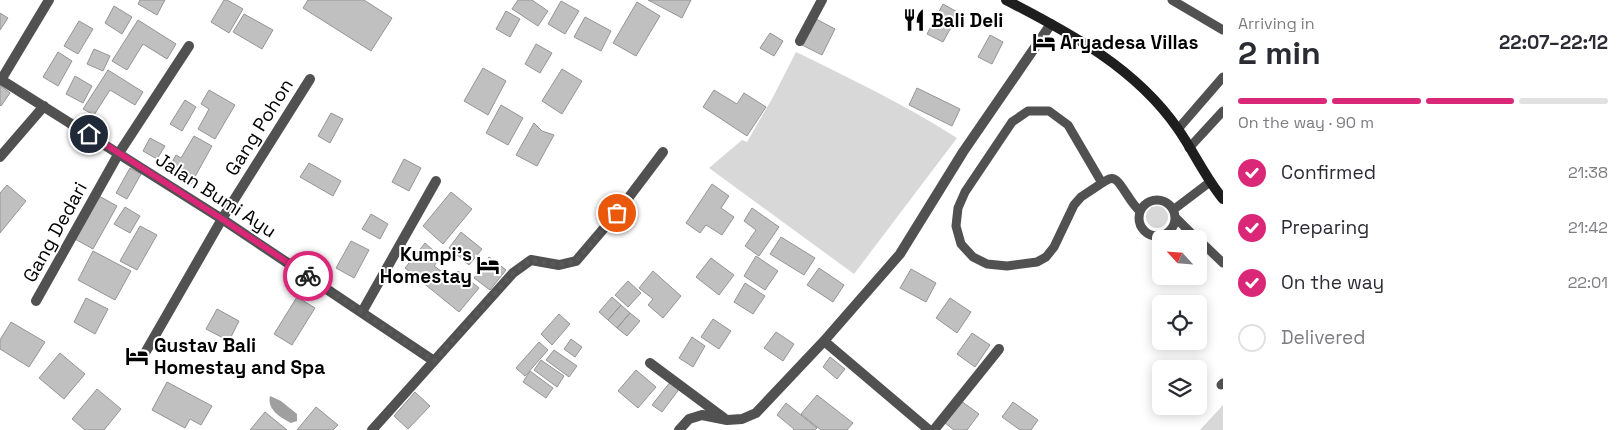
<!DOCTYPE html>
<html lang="en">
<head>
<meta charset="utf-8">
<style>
	body { margin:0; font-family:"Space Grotesk",sans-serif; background:#f7f7f7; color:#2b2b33; height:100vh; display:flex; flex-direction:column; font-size:19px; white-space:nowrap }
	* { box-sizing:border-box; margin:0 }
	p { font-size:16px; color:#7c7c81 }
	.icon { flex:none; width:28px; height:28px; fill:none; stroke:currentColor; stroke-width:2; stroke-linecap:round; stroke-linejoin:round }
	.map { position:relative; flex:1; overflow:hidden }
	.drawer { display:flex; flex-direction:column; background:#fff; width:400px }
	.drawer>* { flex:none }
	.needle { width:32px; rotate:296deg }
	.fabs { position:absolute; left:1152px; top:230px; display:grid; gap:10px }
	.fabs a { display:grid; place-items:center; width:55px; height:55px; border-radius:8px; background:#fff; box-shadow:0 2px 12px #0003; font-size:25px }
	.pin { position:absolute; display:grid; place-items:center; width:42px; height:42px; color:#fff; margin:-21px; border:2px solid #fff; border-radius:50%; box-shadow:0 1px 5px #0007 }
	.courier { position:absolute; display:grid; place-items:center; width:50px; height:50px; margin:-25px; border:4px solid #db2777; border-radius:50%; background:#fff; color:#222; box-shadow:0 1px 6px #0007 }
	.headline em { font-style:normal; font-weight:600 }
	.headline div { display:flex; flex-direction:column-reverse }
	.headline { display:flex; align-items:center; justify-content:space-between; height:85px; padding:0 15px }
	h1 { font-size:32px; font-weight:600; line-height:38px }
	.bar { display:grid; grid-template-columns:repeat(4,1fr); gap:8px 5px; align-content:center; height:60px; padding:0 15px }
	.bar i { height:6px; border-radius:4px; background:#e1e1e2 }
	.bar .on { background:#db2777 }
	.bar p { grid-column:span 4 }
	ol { padding:0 15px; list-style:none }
	li { display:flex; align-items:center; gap:15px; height:55px }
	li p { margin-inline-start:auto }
	li .icon { padding:5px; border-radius:50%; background:#db2777; color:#fff; stroke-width:4 }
	li:last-child { color:#7c7c81 }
	li i { width:28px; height:28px; border:2px solid #e1e1e2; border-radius:50% }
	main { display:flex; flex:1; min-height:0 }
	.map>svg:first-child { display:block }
</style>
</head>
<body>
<main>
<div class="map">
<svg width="1223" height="430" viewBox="0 0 1223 430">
	<rect width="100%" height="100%" fill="#fff"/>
	<path fill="#d8d8d8" d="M796,52C851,79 906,105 957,138L854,274L709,168L742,140L747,142L773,97Z
		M1146 217a11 11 0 1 1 22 0a11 11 0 1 1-22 0Z
		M1223,405V430H1200Z"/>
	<path fill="#9f9f9f" d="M270,396L281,401L297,414V421L291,423C280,417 267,410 270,396Z"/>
	<path fill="#c0c0c0" stroke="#959595" d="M140,0H165L157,15L138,4Z
		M224,0H227L243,9L229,33L211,22Z
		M308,0H364L392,18L371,51L303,8Z
		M518,0H532L548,11L538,26L512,9Z
		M648,0H691L682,18Z
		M561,1L579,11L565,34L548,24Z
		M637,2L660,16L636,56L613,43Z
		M943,4L959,13L943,42L927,34Z
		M114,6L132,17L122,34L105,23Z
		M506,11L520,19L510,37L496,29Z
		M0,13L8,18L0,30Z
		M244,14L273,30L262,49L233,32Z
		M585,17L611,31L601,51L574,37Z
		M816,19L835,29L822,55L802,45Z
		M138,20L176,44L167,59L143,44L127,70L112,61Z
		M79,21L93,29L78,54L64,46Z
		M770,33L783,41L774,56L760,48Z
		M990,35L1003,42L992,64L978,57Z
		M536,44L552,53L540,73L525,64Z
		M94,49L110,56L103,71L87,64Z
		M58,52L72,61L58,86L43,77Z
		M483,68L506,81L488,115L464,101Z
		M562,69L582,81L562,114L542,101Z
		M108,70L143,92L135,105L110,90L94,115L83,109Z
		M75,76L92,86L83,103L66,94Z
		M0,85L10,93L1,106L0,105Z
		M917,88L960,109L952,126L909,105Z
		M209,90L235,105L215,139L198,129L209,109L201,104Z
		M714,90L737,104L744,93L766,107L747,136L703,107Z
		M185,100L196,107L182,131L170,124Z
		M501,105L523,118L508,145L486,133Z
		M331,113L343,119L330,143L318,136Z
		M534,123L542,131L554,135L537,166L516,155Z
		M194,136L212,146L191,184L168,170L176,155L181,158Z
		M150,138L165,146L157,159L143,151Z
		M404,159L421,168L409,191L392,182Z
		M309,163L341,181L333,196L300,177Z
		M130,168L141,174L127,199L116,193Z
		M712,184L729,196L721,208L734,217L722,235L706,225L700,233L686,223Z
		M7,185L26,201L0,233V193Z
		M451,192L472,209L443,244L423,226Z
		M99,196L117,206L93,249L75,239Z
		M125,207L140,216L130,233L114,224Z
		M752,208L779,227L759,256L745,246L756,230L744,221Z
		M371,214L388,224L380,239L362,229Z
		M140,226L157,235L137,270L120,261Z
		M461,232L482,249L469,265L449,248Z
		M781,237L815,258L804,275L770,254Z
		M351,241L369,250L354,278L336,268Z
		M425,243L441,257L434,266L451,278L458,271L479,288L459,312L405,268Z
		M93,251L131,271L115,300L78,280Z
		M756,256L778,271L765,290L744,276Z
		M489,257L506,270L490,290L474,278Z
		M711,258L734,275L719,295L696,277Z
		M819,268L844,285L833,302L807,285Z
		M911,269L936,283L926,302L900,288Z
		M653,271L681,296L663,318L648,305L653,299L639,288Z
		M628,281L641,293L628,307L615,295Z
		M745,283L765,296L753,314L734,302Z
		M297,297L315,308L292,345L274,334Z
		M612,297L621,305L608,320L599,312Z
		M86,298L108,309L95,334L74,322Z
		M950,298L971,312L957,333L936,318Z
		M621,305L630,313L617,328L608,320Z
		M217,309L239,321L229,341L206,329Z
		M630,313L640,321L627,336L617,328Z
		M559,314L570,324L552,345L541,334Z
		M713,319L731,331L719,349L701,337Z
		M11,322L45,342L29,367L0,349V340Z
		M776,332L794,344L783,361L764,348Z
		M972,333L990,345L975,367L957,354Z
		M692,337L705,346L693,367L679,358Z
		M571,339L582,347L575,357L564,349Z
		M539,342L548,350L525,376L516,368Z
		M554,350L577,366L569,377L546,360Z
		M60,353L85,374L64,399L39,378Z
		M830,357L845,369L837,379L823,367Z
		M541,360L564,376L557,387L534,370Z
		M636,370L656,387L638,408L618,391Z
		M530,371L553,388L546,398L523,382Z
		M671,381L680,388L662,412L652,405Z
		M167,382L212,406L201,425L190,419L185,428L152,410Z
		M97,389L121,409L104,430H85L72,419Z
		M415,392L430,406L408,429L394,416Z
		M817,395L853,423L847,430H821L801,414Z
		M961,401L979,414L967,430H954L945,423Z
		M1013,402L1038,420L1031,430H1020L1002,417Z
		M786,403L817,428L815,430H793L794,429L777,415Z
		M316,407L338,425L333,430H297Z
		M265,412L287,430H250Z"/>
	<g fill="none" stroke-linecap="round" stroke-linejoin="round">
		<path stroke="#515151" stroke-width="9" d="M1172,0L1223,30
			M1028,111H1049L1068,125L1102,183L1081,197L1074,205L1054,247L1046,257L1037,262L1007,266L987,264L973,257L961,244L956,226L958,208L965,192L1012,122Z
			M1178,129L1223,77
			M1189,148L1223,111
			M1102,183C1106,181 1110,177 1114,179C1121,181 1131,205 1140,211
			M1139 218a18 18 0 1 1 36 0a18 18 0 1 1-36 0Z
			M1173,210L1210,182
			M1175,217L1197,239
			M1199,240L1223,263
			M1221,385L1223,383"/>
		<path stroke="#515151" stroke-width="10" d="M800,41L822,0
			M0,79L222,219L434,361
			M1,80L49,0
			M0,157L44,106
			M36,301L119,153L189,46
			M362,312L436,181
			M824,341L929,430
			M145,353L222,219L310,79
			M650,363L724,418
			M372,430L513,273L531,260L559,265L576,261L617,213L663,152
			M679,430L689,419L702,415L727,420L742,419L756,413L824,341L900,254L963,152L1051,24
			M934,430L999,349"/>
		<path stroke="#1e1e1e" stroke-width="10" d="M1006,0C1070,33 1136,68 1178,129C1194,152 1205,177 1223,199"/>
	</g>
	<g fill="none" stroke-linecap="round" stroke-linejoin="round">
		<path stroke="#595959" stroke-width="5" stroke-dasharray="0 9" d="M308,276L434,361L513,273L530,260L559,265L576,261L617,213"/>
		<path stroke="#db2777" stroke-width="6" d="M89,134L222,219L308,276"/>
	</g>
	<defs>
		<symbol id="restaurant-bare" viewBox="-9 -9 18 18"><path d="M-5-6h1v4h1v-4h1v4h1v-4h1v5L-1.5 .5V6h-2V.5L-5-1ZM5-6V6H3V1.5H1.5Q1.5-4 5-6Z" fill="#000" stroke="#fff" stroke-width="2.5" paint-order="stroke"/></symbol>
		<symbol id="hotel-bare" viewBox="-9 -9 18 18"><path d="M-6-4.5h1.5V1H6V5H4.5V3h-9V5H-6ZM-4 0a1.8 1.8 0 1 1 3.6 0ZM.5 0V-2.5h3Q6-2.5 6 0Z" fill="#000" stroke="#fff" stroke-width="2.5" paint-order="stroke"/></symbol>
	</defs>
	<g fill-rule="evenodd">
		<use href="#restaurant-bare" x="898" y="4" width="32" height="32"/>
		<use href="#hotel-bare" x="1028" y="26" width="32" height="32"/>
		<use href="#hotel-bare" x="472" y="249" width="32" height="32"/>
		<use href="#hotel-bare" x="121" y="340" width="32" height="32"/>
	</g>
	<g text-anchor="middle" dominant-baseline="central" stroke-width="4" stroke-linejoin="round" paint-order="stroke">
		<g font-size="19" font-weight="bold" fill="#000" stroke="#fff" text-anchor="start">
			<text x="931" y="20">Bali Deli</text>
			<text x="1060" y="42">Aryadesa Villas</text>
			<text x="472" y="254" text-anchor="end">Kumpi's<tspan x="472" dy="22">Homestay</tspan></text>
			<text x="154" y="345">Gustav Bali<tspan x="154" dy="22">Homestay and Spa</tspan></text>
		</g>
		<g font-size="19" fill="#000" stroke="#fff">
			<text transform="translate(259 127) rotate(-58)">Gang Pohon</text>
			<text transform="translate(216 195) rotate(33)">Jalan Bumi Ayu</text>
			<text transform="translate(55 232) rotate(-61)">Gang Dedari</text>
		</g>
	</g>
</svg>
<div class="fabs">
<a><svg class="needle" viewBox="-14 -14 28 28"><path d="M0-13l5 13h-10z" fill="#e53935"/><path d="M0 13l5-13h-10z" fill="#7c7c81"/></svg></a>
<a><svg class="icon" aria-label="locate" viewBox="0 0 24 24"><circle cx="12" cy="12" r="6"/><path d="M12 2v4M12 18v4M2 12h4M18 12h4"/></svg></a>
<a><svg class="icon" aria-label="layers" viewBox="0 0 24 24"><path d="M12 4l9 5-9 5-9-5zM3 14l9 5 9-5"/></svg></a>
</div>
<div class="pin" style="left:617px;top:213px;background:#ea580c"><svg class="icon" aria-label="bag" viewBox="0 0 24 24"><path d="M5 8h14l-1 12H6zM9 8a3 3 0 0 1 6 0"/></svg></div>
<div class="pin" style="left:89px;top:134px;background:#1f2937"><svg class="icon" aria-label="home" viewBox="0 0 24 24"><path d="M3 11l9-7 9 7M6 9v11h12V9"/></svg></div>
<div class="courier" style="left:308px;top:276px"><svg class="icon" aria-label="bike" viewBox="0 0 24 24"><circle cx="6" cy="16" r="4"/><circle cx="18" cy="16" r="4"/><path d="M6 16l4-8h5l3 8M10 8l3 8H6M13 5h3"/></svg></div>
</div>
<section class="drawer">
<div class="headline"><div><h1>2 min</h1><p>Arriving in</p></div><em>22:07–22:12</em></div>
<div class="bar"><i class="on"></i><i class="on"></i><i class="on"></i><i></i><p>On the way · 90 m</p></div>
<ol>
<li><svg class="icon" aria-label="check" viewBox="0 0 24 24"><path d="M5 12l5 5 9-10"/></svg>Confirmed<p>21:38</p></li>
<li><svg class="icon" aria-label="check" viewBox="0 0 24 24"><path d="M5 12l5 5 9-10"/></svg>Preparing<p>21:42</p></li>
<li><svg class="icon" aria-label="check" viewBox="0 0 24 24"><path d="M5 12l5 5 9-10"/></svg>On the way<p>22:01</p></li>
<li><i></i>Delivered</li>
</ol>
</section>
</main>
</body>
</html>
